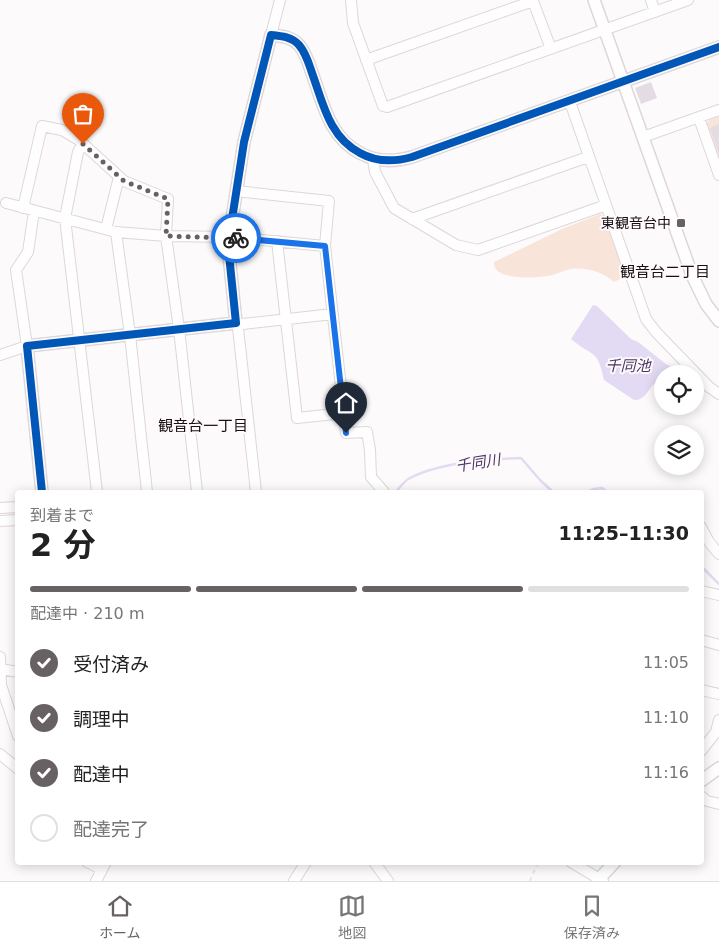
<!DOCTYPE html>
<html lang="ja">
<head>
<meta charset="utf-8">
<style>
	body { margin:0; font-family:"DejaVu Sans","Noto Sans JP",sans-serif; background:#f2f2f2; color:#222; height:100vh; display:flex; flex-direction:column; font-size:19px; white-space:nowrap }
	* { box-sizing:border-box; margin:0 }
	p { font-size:16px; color:#767676 }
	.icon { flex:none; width:28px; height:28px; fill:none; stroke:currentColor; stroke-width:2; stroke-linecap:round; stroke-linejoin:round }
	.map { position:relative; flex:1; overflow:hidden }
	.drawer { position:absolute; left:15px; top:490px; width:689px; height:375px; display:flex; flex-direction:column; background:#fff; border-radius:5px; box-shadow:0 2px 12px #0003 }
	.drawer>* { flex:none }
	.fabs { position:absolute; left:654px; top:365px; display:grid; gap:10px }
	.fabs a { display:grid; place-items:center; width:50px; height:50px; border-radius:50%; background:#fff; box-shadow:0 2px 12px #0003; font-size:25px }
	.pin { position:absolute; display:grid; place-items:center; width:42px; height:42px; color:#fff; margin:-51px -21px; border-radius:50% 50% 50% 0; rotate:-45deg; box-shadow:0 0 5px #0007 }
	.pin .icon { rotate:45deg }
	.courier { position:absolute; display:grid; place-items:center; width:50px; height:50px; margin:-25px; border:4px solid #1a73e8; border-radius:50%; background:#fff; color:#222; box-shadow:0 1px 6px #0007 }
	.head em { font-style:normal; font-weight:700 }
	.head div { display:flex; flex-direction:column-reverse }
	.head { display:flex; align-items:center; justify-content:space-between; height:85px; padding:0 15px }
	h1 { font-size:32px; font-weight:700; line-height:38px }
	.bar { display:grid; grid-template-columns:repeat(4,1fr); gap:8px 5px; align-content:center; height:60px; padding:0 15px }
	.bar i { height:6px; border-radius:4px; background:#e0e0e0 }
	.bar .active { background:#686164 }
	.bar p { grid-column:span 4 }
	ol { padding:0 15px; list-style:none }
	li { display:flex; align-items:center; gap:15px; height:55px }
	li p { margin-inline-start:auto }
	li .icon { padding:5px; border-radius:50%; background:#686164; color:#fff; stroke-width:4 }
	li:last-child { color:#767676 }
	li i { width:28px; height:28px; border:2px solid #e0e0e0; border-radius:50% }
	.tabs { display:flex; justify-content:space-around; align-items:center; height:70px; border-top:1px solid #e0e0e0; background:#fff; font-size:14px; color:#767676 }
	.tabs a { display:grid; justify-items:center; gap:2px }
	.tabs .active { color:#686164 }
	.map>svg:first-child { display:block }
</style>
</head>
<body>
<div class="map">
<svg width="719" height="881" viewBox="0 0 719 881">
	<rect width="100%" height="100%" fill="#fdfafb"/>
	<path fill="#f9e4d9" d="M719,116V160H718L705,125L709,120Z
		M600,214L605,216L626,276L614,282C603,272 586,267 571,269C564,270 558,274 552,275C539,278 493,282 494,262L562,229Z"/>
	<path fill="#e3daf4" d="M593,305L597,306L631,339L638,342L666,364L670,366L669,371L666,374H662V377C659,381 653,384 650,389C645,395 643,400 634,400L604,380C597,347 593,358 571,339Z"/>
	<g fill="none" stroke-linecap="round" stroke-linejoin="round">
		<path stroke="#e3daf4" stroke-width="2.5" d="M396,492C400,487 404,481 410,478C438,463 489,459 521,458L540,480L553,492
			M587,492L594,489L602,488L607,492
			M701,566L719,584"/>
	</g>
	<path fill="#e3dce2" d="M651,82L657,98L641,104L635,88Z
		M719,124V154L710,128Z"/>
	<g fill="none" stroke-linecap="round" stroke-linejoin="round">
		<defs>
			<path id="minor" d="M351,0L353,23L383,106L387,107L688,0
				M651,0L655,12
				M271,35L280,0
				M366,60L533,1L551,49
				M570,102L646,319L656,332L709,387L719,394
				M699,118L719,175
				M643,137L719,110
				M83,144L78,152L65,218L97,492
				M373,159L375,172L394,208L456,245L478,250L606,205
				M236,191L329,201L325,246L344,413L297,418L277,241
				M6,203L116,232L166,236L229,237L325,246
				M23,208L42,126L62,130L79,140L124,181L168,199L166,236L179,329L197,492
				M412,219L588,157
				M106,229L119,177
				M116,232L130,335L147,492
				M0,355L27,346L16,270L28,252L34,211
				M344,413L346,433L367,432L370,450L371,477L384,492
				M256,492L238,328L236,323L243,324L333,314
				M0,508L18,507
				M0,521L18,520
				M701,527L709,542L719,554
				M701,591L719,595
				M701,640L719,645
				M0,657L1,685L18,736
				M0,669L18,672
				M701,690L719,694
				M701,751L716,732L719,720
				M0,754L18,769
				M701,796L707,801L719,804
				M87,862L101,869
				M374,862L388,881
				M571,862L603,881
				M96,881L106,862
				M294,881L306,862"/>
			<path id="tertiary" d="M594,0L692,275L706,304L719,321
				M42,492L27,346L236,323L228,245L244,142L271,35C282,36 292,37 299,45C306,53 309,64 312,73C323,103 329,137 360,153C376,162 394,162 412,157L719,47
				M701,781L719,768
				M597,881L615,862"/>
		</defs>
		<use href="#minor" stroke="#ddd7d9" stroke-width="12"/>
		<use href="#tertiary" stroke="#ddd7d9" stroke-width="14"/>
		<path stroke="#e6e5e5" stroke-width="2" stroke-dasharray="4 4" stroke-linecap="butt" d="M530,881L538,862"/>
		<use href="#minor" stroke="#fffefe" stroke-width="10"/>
		<use href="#tertiary" stroke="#fffefe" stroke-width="11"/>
		<defs>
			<path id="cycleway" d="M42,492L27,346L236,323L228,245L244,142L271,35C282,36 292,37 299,45C306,53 309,64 312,73C323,103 329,137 360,153C376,162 394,162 412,157L719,47"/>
		</defs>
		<use href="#cycleway" stroke="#fef9fa" stroke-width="11"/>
		<use href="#cycleway" stroke="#0057b8" stroke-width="8"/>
	</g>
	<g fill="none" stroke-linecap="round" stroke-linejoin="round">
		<path stroke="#686164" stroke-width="5" stroke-dasharray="0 9" d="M83,144L124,181L168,199L166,236L236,238"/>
		<path stroke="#1a73e8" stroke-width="6" d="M236,238L325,246L346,433"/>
	</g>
	<rect fill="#686164" stroke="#fef9fa" stroke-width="2" x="676" y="218" width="10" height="10" rx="2.5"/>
	<g text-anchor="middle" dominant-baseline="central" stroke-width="4" stroke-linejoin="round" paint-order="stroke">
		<g font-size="14" fill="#170f12" stroke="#fef9fa" text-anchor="end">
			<text x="671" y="223">東観音台中</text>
		</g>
		<g font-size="15" fill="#170f12" stroke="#fef9fa">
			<text x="665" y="272">観音台二丁目</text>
			<text x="203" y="426">観音台一丁目</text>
		</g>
		<g font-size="15" font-style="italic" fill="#473464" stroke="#fef9fa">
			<text x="628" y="366">千同池</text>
			<text transform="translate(478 463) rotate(-9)">千同川</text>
		</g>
	</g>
</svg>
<div class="fabs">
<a><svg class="icon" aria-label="locate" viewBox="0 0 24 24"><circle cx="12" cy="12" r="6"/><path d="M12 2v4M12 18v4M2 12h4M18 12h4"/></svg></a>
<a><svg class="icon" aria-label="layers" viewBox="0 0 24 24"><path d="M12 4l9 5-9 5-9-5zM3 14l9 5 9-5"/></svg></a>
</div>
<div class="pin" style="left:83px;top:144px;background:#ea580c"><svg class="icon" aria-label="bag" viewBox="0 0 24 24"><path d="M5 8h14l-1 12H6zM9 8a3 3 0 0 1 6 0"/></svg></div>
<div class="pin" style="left:346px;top:433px;background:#1f2937"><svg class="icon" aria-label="home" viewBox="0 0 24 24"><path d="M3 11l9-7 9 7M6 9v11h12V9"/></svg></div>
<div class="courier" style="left:236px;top:238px"><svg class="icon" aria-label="bike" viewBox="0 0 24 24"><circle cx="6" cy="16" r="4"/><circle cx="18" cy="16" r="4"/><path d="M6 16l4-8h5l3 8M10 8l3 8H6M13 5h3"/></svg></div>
<section class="drawer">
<div class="head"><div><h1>2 分</h1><p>到着まで</p></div><em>11:25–11:30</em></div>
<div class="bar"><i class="active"></i><i class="active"></i><i class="active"></i><i></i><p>配達中 · 210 m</p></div>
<ol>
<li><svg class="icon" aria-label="check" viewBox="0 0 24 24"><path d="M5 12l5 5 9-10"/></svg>受付済み<p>11:05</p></li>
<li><svg class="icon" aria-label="check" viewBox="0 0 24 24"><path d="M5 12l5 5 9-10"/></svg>調理中<p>11:10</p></li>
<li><svg class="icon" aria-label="check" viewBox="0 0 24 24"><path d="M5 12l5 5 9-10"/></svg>配達中<p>11:16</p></li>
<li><i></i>配達完了</li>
</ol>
</section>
</div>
<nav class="tabs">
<a class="active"><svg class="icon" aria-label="home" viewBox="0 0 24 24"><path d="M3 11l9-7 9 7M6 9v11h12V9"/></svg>ホーム</a>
<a><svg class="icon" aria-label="map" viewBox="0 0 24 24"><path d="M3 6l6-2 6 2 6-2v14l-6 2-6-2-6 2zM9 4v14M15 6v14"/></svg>地図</a>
<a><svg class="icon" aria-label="saved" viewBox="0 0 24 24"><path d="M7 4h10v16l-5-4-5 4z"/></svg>保存済み</a>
</nav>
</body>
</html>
